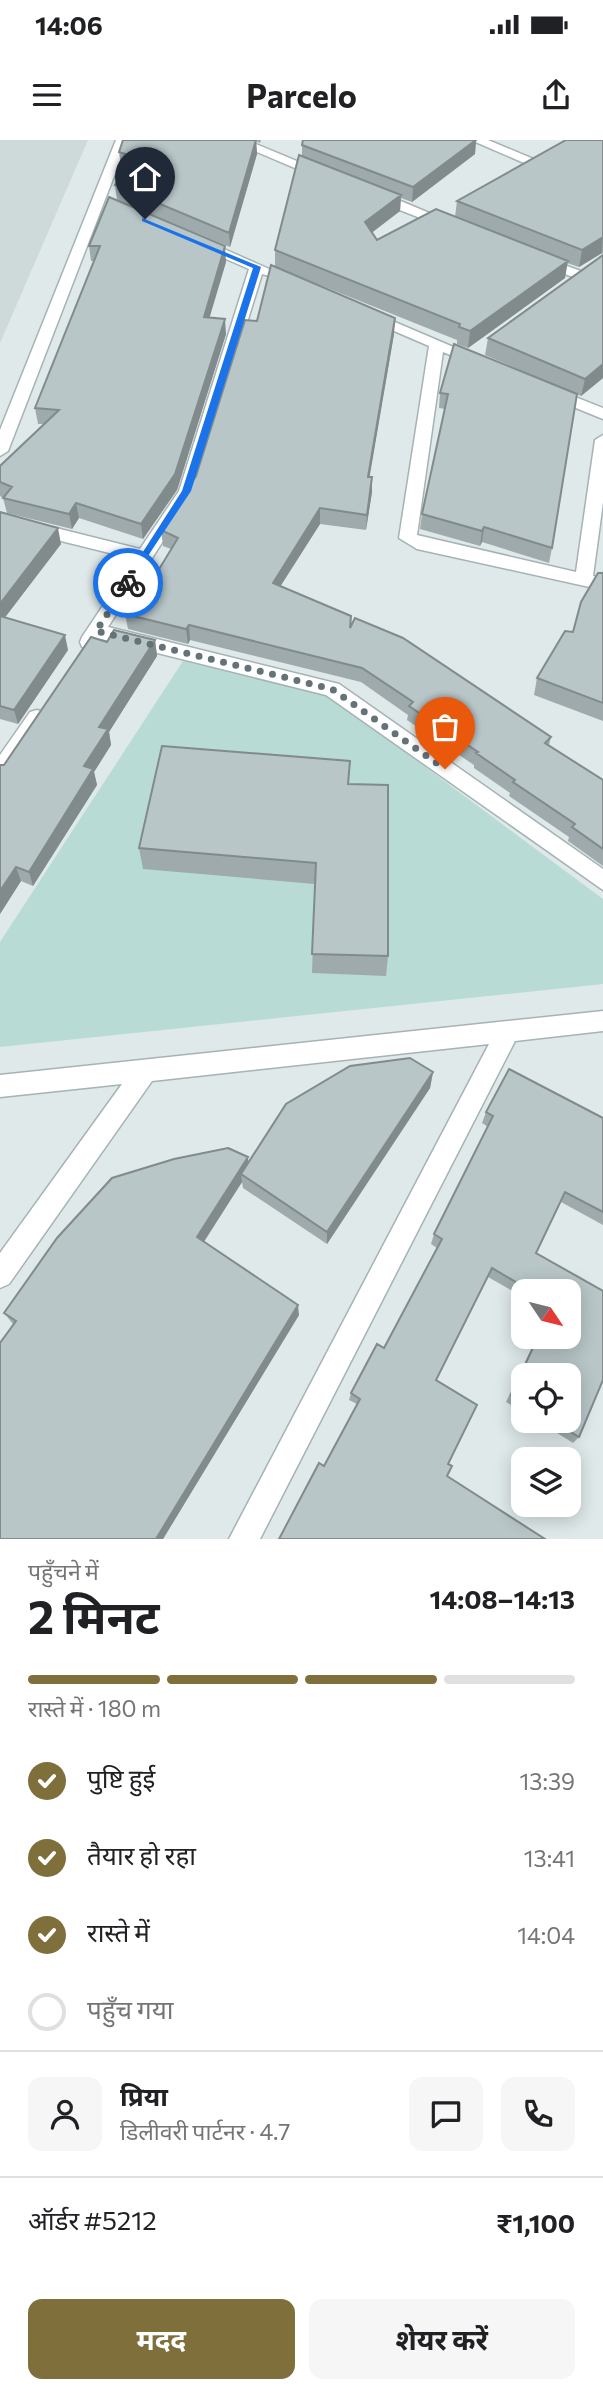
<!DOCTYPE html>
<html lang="hi">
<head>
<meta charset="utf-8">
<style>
	body { margin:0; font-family:Commissioner,"Noto Sans Devanagari",sans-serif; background:#f6f6f6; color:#202124; height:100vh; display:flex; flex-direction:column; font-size:26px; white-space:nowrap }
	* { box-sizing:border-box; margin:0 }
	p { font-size:23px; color:#757577 }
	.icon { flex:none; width:38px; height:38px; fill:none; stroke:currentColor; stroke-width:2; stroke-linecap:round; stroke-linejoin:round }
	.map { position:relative; height:1399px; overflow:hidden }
	.side { display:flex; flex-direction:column; background:#fff; flex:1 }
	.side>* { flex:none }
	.needle { width:46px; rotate:125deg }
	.fabs { position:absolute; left:511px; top:1139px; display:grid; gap:14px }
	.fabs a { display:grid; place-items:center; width:70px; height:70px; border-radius:14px; background:#fff; box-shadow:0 4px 18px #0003; font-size:35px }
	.pin { position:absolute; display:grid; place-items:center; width:60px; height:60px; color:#fff; margin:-72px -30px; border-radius:50% 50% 50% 0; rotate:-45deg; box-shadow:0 0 7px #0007 }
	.pin .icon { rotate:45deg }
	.courier { position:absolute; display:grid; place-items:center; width:70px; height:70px; margin:-35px; border:5px solid #1a73e8; border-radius:50%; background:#fff; color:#222; box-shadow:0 2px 9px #0007 }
	.summary em { font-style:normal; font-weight:700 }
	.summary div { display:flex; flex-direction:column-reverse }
	.summary { display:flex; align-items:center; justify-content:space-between; height:119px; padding:0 28px }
	h1 { font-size:46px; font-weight:700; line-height:52px }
	.bar { display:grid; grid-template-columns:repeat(4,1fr); gap:10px 7px; align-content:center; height:84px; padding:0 28px }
	.bar i { height:9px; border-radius:5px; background:#e0e0e0 }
	.bar .selected { background:#7e6f3b }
	.bar p { grid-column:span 4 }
	.line { display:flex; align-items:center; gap:18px; padding:0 28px; border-top:2px solid #e0e0e0 }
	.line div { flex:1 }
	.round { display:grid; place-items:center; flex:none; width:74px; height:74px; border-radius:14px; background:#f6f6f6 }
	ol { padding:0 28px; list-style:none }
	li { display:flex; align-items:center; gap:21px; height:77px }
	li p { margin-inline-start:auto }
	li .icon { padding:7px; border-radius:50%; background:#7e6f3b; color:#fff; stroke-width:4 }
	li:last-child { color:#757577 }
	li i { width:38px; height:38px; border:4px solid #e0e0e0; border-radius:50% }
	.cta { display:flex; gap:14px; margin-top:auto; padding:14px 28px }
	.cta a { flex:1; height:80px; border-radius:14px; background:#7e6f3b; color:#fff; font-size:28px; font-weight:700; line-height:80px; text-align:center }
	.cta a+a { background:#f6f6f6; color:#202124 }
	.status { display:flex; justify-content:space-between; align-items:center; height:49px; padding:0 35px; background:#fff; direction:ltr }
	.status svg { height:19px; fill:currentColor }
	header { display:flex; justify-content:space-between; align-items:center; height:91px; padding:0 28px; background:#fff; font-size:32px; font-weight:700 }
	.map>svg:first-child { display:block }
</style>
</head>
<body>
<div class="status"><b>14:06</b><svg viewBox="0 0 49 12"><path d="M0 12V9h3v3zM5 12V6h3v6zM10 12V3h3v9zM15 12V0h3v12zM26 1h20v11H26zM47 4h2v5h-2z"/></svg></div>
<header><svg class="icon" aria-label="menu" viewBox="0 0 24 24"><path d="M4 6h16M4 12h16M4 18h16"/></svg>Parcelo<svg class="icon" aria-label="share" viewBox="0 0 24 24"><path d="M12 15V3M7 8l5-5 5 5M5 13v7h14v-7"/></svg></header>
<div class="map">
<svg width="603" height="1399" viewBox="0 0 603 1399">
	<rect width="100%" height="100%" fill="#dfe9ea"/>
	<path fill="#ced9da" d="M0,0H88L0,203Z"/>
	<path fill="#b8dbd5" d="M183,521L323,551L603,759V844L0,907V802Z"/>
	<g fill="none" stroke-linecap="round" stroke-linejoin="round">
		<defs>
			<path id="minor" d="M116,0H128L8,311L0,316V290Z
				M229,0H246L328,34L316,37Z
				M471,0H488L543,23L531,26Z
				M369,52H379L458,85L446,88L369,58Z
				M199,98L276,132L269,136L262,134L195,351L108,487L339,544L603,729V750L326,555L101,499L96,507H82L80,502L82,497L134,419L0,386V374L140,409L179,351L249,129L194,105L192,102Z
				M540,116L586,133L588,136L581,140L535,123V117Z
				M369,171L486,221L478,226L443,212L417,395L576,432L595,300L603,295V362L593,436L603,438V450L417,409L399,398L429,206L364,178L362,175Z
				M550,247L603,268V279L544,255V249Z
				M37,570L44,572L47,577L7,637L0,639V615L30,572Z
				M603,871V891L515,901L260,1399H229L489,904L152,941L9,1144L0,1148V1113L122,944L0,957V935Z"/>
		</defs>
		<use href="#minor" stroke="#a6b2b5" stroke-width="3"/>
		<use href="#minor" fill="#fff" fill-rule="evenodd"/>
	</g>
	<path fill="#9eaaac" d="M123,0H261L260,3L256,1L257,14L230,107L117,60L115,45L127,28L121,26L119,12Z
		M476,0L475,14L412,62L401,58L400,71L372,92L377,100L455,77L457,61L603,0V114L602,113L579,127L567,123L565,138L468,208L457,204V200L275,127V110L302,16V5Z
		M109,57L226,122L209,178L226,194L177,350L143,399L79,378L72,389L7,373L3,358L0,356V326L44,284H38L35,268L94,121H91L89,106Z
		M603,115V238L581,256L485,215L488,198Z
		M394,194L369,337L372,352L366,390L320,384L280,446L351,476V486L551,597L549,605L603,640V726L568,701L569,697L509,656L510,653L474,628V625L407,580L408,575L361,542L190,500L188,504L128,489L125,474L144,454L171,409L163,406L161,390Z
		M454,204L552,408L549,423L482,402L480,406L420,389L422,374L445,269L439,268L440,253Z
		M0,372L61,404L5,477L68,510L18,584L0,579Z
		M603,431V581L534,555L537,538L573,492Z
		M155,500L157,516L109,592L111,605L94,632L97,645L33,746L21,741L0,774L4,625L107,502Z
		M349,644L388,816L386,836L312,833L315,744L143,729L139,708Z
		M509,929L603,978V1085L561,1062L536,1113L603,1151V1240L579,1297L573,1303L538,1281H569V1236H523V1272L506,1262L533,1205L524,1199L525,1197H569V1152H523V1157L488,1137L436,1240L477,1265L448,1324L452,1326L447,1336L545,1399H279L319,1323L324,1326L357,1264L349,1260L351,1253L377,1204L384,1208L437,1108L431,1104L434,1094L488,987L482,983L486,972Z
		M433,932L430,948L327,1104L243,1048L242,1042L204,1102L299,1175L163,1399H0L13,1184L4,1173L249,1022Z"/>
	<path fill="#818b8c" d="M256,0L257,14L230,107L229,93Z
		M476,0L475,14L412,62L413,47Z
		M401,55L400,71L365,98V82Z
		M603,97L602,113L579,127L582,110Z
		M225,106L226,122L205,193L204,177Z
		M568,121L565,138L468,208L470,191Z
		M395,178L394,194L367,352L368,337Z
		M225,179L226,194L177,350L143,399L141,384Z
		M603,224V238L581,256L585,239Z
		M372,337V352L366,390L367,375Z
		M76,363L79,378L72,389L69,374Z
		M320,368V384L273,458V443Z
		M484,387L482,402L480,406L482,391Z
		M58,388L61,404L0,484V464Z
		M189,485L190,500L188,504L186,489Z
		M65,495L68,510L18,584L14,570Z
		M155,500L157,516L109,592L111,605L94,632L97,645L33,746L29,732L84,626L99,587Z
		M16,727L21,741L0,774V751Z
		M433,932L430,948L327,1104V1092Z
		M248,1017L249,1031L241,1034L242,1042L199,1109L197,1097Z
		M298,1165L299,1175L163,1399H156Z"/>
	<path fill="#b8c6c8" stroke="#818b8c" stroke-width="2" d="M123,0H256L229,93L115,45L135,17L119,12Z
		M303,0H476L413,47L302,5Z
		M566,0H603V97L582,110L457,61Z
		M299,15L401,55L365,82L377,100L436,69L568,121L470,191L459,187L460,184L275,110Z
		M109,57L225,106L204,177L225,179L175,334L141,384L76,363L69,374L3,358L12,347L0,342V326L59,270L35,268L100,106H89Z
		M603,115V224L585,239L488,198Z
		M271,125L395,178L368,337H372L367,375L320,368L273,443L351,476L350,488L355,478L403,498L551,597L545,603L603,640V709L572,687L575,684L513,642L515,640L476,613L478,612L409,566L413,562L362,528L189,485L186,489L125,474L138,453L144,454L178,398L161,390L196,336L245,180L257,181Z
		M454,204L577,254L552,408L484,387L482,391L422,374L448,254L440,253Z
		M0,372L58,388L0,464Z
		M598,433H603V563L537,538L565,491L573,492L581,462Z
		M0,476L65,495L14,570L0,566Z
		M114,490L155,500L99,587L108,589L84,626L93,629L29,732L16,727L0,751V625H4L91,497L107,502Z
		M162,606L350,621L348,644L388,645V816L312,814L316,723L139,708Z
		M410,918L433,932L327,1092L241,1034L286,964L350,926Z
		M509,929L603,978V1072L565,1052L536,1113L603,1151V1240L579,1297L553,1281H569V1236H523V1263L511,1255L538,1197H569V1152H533L492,1128L436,1240L477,1265L448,1324L452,1326L447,1336L545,1399H279L319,1323L324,1326L360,1259L351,1253L377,1204L384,1208L442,1099L434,1094L493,976L486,972Z
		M228,1008L248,1017L197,1097L298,1165L156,1399H0V1203L16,1181L4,1173L57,1098L112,1038L174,1019Z"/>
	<path fill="#1a73e8" d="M142,78L261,127L191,351L128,446L123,443L182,351L253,128L142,81Z"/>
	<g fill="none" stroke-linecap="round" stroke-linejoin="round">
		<path stroke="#647378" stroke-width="7" stroke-dasharray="0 12.6" d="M128,443L96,491L332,549L445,629"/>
	</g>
</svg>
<div class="fabs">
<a><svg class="needle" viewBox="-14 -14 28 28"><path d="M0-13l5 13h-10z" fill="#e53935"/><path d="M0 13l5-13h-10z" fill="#757577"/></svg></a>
<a><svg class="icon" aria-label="locate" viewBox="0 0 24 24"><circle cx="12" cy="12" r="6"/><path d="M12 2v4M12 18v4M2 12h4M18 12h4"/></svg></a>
<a><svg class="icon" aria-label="layers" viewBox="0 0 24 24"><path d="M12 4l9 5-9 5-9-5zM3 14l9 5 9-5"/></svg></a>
</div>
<div class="pin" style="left:445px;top:629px;background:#ea580c"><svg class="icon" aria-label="bag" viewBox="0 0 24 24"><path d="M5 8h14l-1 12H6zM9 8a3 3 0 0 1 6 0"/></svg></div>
<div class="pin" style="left:145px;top:79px;background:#1f2937"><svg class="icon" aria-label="home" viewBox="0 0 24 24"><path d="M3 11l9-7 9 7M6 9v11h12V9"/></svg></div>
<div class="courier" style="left:128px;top:443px"><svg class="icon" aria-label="bike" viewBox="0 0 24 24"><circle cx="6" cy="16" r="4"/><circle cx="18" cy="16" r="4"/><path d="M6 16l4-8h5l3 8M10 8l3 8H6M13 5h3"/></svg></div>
</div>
<section class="side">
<div class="summary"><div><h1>2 मिनट</h1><p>पहुँचने में</p></div><em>14:08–14:13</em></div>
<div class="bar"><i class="selected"></i><i class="selected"></i><i class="selected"></i><i></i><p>रास्ते में · 180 m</p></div>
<ol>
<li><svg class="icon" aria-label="check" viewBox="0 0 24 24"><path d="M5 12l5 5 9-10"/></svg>पुष्टि हुई<p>13:39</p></li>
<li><svg class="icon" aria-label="check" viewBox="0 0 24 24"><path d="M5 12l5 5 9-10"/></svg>तैयार हो रहा<p>13:41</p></li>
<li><svg class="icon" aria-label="check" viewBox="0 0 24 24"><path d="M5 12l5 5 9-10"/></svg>रास्ते में<p>14:04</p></li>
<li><i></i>पहुँच गया</li>
</ol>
<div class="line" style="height:126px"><a class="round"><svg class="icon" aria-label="person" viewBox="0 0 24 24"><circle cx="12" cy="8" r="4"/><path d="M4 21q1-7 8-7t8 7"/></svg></a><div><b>प्रिया</b><p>डिलीवरी पार्टनर · 4.7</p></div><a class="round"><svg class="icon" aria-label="chat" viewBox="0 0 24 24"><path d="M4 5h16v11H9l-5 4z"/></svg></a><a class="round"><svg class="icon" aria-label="phone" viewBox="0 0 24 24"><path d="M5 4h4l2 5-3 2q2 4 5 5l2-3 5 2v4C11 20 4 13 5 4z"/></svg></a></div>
<div class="line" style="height:91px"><div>ऑर्डर #5212</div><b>₹1,100</b></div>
<div class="cta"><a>मदद</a><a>शेयर करें</a></div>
</section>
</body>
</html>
